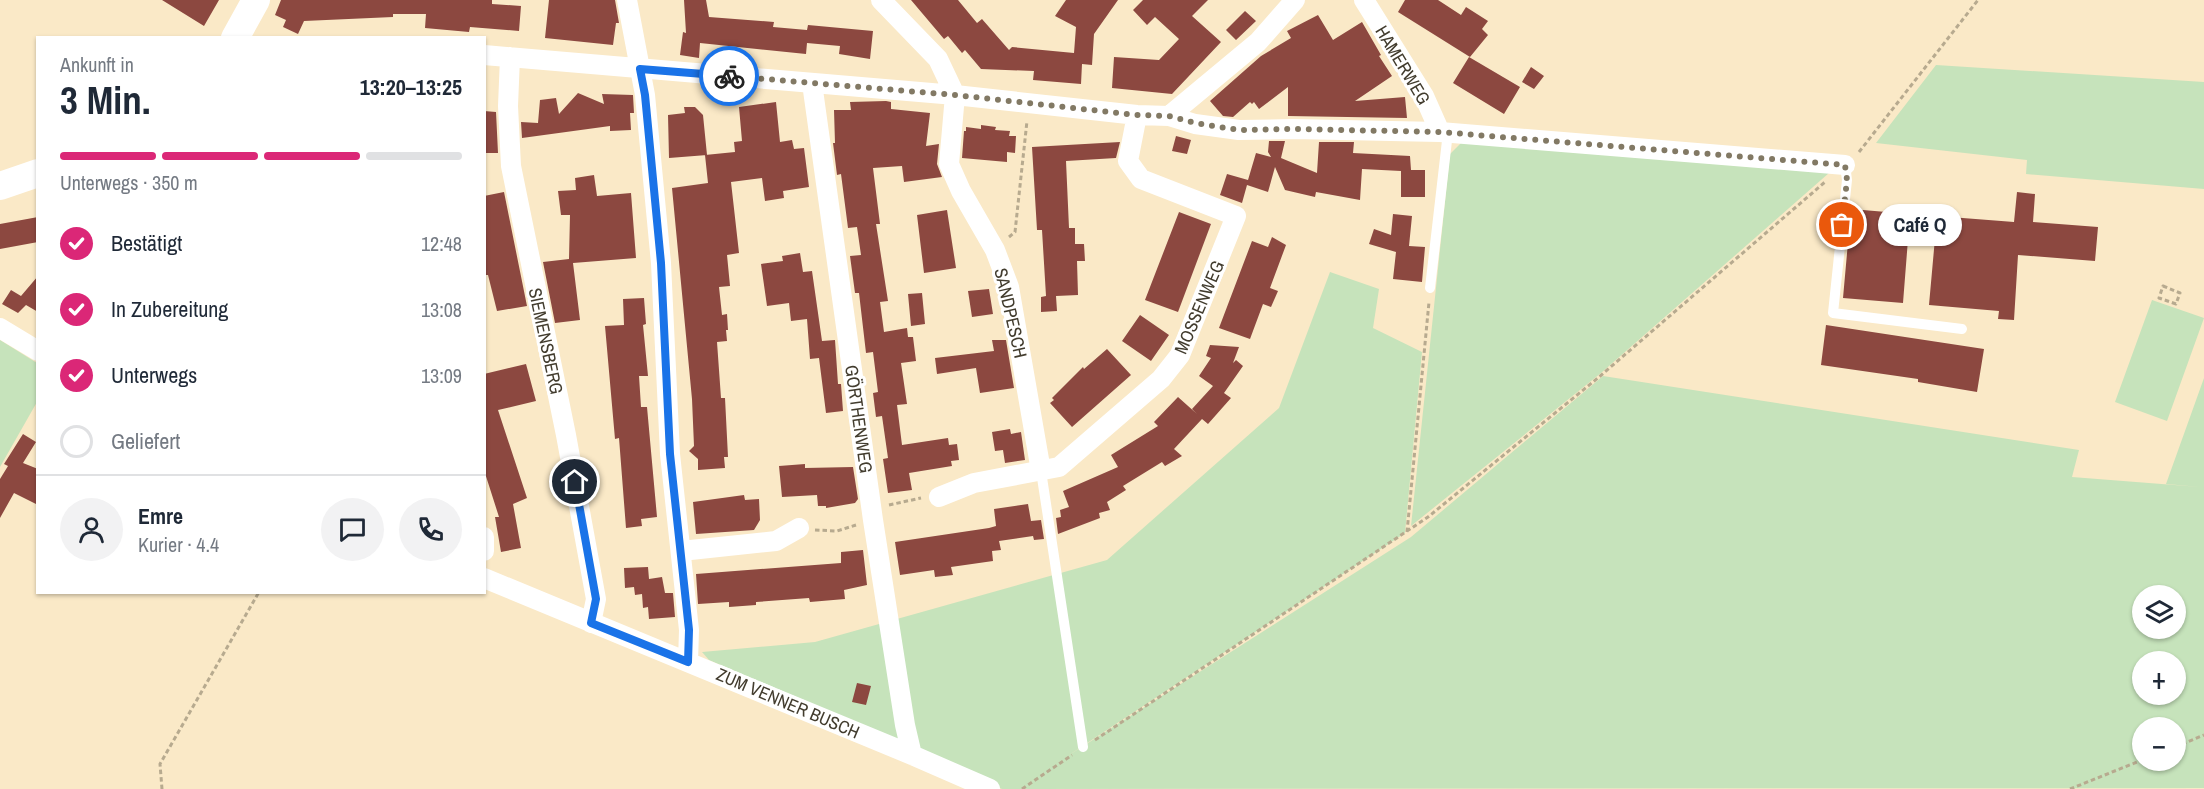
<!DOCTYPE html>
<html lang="de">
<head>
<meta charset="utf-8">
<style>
	body { margin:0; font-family:"Archivo Narrow",sans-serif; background:#f2f2f3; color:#1f2937; height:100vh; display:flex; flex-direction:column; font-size:22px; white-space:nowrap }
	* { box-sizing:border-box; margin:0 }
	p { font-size:20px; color:#747a83 }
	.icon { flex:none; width:33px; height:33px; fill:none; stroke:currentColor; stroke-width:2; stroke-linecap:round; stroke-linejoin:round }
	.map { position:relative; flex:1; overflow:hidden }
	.drawer { position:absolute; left:36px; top:36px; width:450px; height:558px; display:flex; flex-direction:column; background:#fff; border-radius:0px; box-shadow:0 2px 4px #0004 }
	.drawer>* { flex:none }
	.fabs { position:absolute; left:2132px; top:585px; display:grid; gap:12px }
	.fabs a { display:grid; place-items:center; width:54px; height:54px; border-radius:50%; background:#fff; box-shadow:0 2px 4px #0004; font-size:30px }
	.pin { position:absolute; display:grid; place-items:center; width:51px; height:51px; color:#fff; margin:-26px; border:3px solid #fff; border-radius:50%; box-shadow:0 2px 6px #0007 }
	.courier { position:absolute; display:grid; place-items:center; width:60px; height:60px; margin:-30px; border:4px solid #1a73e8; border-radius:50%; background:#fff; color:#222; box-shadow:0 2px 8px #0007 }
	.bubble { position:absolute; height:42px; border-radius:21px; background:#fff; box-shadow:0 2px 4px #0004; font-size:20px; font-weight:700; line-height:42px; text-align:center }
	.head em { font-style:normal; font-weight:700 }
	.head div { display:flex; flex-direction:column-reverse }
	.head { display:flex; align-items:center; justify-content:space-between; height:102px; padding:0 24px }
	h1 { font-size:39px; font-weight:700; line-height:45px }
	.bar { display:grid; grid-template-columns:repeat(4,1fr); gap:9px 6px; align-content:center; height:72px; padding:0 24px }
	.bar i { height:8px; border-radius:4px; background:#e0e1e3 }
	.bar .selected { background:#db2777 }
	.bar p { grid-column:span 4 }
	.line { display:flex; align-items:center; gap:15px; padding:0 24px; border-top:2px solid #e0e1e3 }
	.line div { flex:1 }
	.round { display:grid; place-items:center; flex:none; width:63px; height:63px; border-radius:32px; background:#f2f2f3 }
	ol { padding:0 24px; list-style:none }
	li { display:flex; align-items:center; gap:18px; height:66px }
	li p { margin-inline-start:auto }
	li .icon { padding:6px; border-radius:50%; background:#db2777; color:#fff; stroke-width:4 }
	li:last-child { color:#747a83 }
	li i { width:33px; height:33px; border:3px solid #e0e1e3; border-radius:50% }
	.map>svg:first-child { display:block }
</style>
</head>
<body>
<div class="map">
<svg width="2204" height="789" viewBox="0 0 2204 789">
	<rect width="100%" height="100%" fill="#fae9c7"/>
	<path fill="#c6e3bb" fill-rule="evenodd" d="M1936,65L2204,82V189L2026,174L2027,160L1876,143Z
		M1461,143L1829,173L1601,373L1411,526L1450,154Z
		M1330,272L1379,289L1373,328L1422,352L1405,533L1066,757L1411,537L1603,376L2079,450L2072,477L2200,487L2166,484L2204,378V788L1002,789L709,660L702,652L815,642L1107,560L1279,408ZM2142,596H2175V628H2142ZM2142,662H2175V694H2142ZM2142,728H2175V760H2142Z
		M2152,300L2204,318L2167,421L2115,402Z
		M0,340L37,363V402L0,467Z"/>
	<path fill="#8c4840" d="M162,0H219L204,26Z
		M281,0H492V4L521,6L519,31L470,27L469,32L425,28L426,14H393V17L304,21L298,34L283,27L286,20L275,15Z
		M549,0H615L619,23H616L613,45L545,38Z
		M684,0H706L709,17L774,22L773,27L807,30L808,25L873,31L870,59L839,54L840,46L807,43L806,54L700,43L699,58L680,55L683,32L686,33Z
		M911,0H958L977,23L982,19L1009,50L1012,47L1074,53L1076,27L1055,16L1066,0H1118L1094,34L1092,65L1082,64L1081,84L1033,80L1034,71L981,69L965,50L962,53L948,36L944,39Z
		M1143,0H1208L1192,16L1221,42L1172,94L1112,88L1114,57L1159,60L1179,39L1155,17L1147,25L1133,10Z
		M1405,0H1438L1461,15L1466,7L1488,21L1482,29L1488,35L1470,57L1398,12Z
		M1245,11L1256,21L1236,40L1226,30Z
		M1318,15L1333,40L1362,22L1381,55L1379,56L1392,76L1355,101L1405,97L1407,118L1288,116V87L1259,109L1254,102L1252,104L1250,102L1233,117L1223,116L1210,101L1261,56L1291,38L1287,31Z
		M1469,57L1520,87L1504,114L1453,83Z
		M1531,67L1544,76L1534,89L1522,82Z
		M578,93L604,104L602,94L633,95L634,113H630L631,130L610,131V126L522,138L521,122L538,123L540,100L556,98L559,114Z
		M886,101L891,102V109L930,113L926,146L939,144L937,164L942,177L904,182L902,166L873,168L880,224H876L888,301L880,302L884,332L907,328L908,337H913L916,361L901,363L907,404L897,405L902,445L948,438L949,445L957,444L959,460L951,461L952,466L909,473L912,490L888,493L883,459L888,458L882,416L876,417L873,393L878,392L873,352L866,353L859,293H855L850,256L861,255L857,227L848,228L841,174L837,175L833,143H835L834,110H851L850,102Z
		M776,102L780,142L792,140L794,149L804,148L809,187L783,191L784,198L765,201L762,178L731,182L739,253L727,255L730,286L719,287L722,315L727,314L728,330H726L727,341L717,342L721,398H725L728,457H724L725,468L698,470V459L689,451L694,446L692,399L672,188L708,183L705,155L735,152L734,142L742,141L739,107Z
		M684,107H695L703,115L707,155L669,158L668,115L685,113Z
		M484,111L496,112L498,153H484Z
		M981,125L996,127L995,130L1010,131L1009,136H1016L1015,153L1007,152V162L962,158L964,131H966V127L981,129Z
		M1176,136L1191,140L1187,154L1172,151Z
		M1269,141H1285L1281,158L1317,173L1319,142H1354L1353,153L1410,156L1411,170H1425V197H1401V171L1362,169L1360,200L1316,192L1315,197L1285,190L1275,167L1268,192L1247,185L1242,203L1220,195L1227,174L1248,180L1256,153L1271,157L1268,152Z
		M1120,142L1116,158L1066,161L1069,228H1075V244H1084L1085,261H1077L1078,295L1056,296L1057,311L1041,312V297L1046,296L1042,230H1037L1032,147Z
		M594,175L597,196L631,193L636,258L573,263L580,320L555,323L543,262L569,259L570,215H561L558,191L576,190L575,178Z
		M504,192L527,306L497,311L488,275H484V196Z
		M2017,192L2035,194L2033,222L2098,227L2095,261L2018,255L2014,320L1998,319L1999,311L1929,305L1937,216L2014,222Z
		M1851,209L1910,214L1903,303L1843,298Z
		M947,210L956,268L924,273L917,215Z
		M1179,212L1211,224L1178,312L1145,300Z
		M1393,214L1412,216L1409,246L1425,247L1422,282L1393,279L1396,252L1369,244L1374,229L1391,235Z
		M38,217V242L0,249V224Z
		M1272,237L1286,245L1270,288L1278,291L1271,307L1263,304L1250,339L1219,328L1252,241L1268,247Z
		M800,253L803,272L812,271L822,341L835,340L838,384H841L843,411L826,413L819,358L810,359L807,319L791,321L789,303L767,306L761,264L783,261L782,256Z
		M38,276V312L26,305L18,313L2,304L11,290L21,296Z
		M989,289L993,314L972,317L968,291Z
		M922,293L925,324L911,326L908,294Z
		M644,298L646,324L643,325L648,376H639L641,407H647L657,517L641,519L642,526L626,528L619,438L615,439L605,326L624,325L623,299Z
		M1140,315L1169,335L1151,361L1122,341Z
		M1826,325L1984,349L1977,392L1918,382V379L1821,365Z
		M992,340H1006L1014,388L980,393L976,368L937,374L935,358L994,351Z
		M1210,345L1239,347L1233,363L1236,360L1243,366L1224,393L1231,398L1208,424L1202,419L1174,449L1182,456L1165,466L1162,462L1123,486L1126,490L1107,502L1110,510L1099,513L1100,518L1058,534L1056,518L1061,517L1060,510L1069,507L1063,491L1118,467L1111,455L1158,426L1154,422L1178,397L1197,414L1192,409L1213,386L1199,376L1211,358L1206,356Z
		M1107,349L1131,375L1072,427L1050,403L1054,400L1052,398L1083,367L1084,369Z
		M526,364L536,401L498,410L527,498L513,504L521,548L501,552L495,517H499L484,470V374Z
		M1010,429L1011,434L1021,432L1025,460L1005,463L1003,450L995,451L992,432Z
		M23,434L36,442L23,463L38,469V505L14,493L0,518V479L8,466L4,464Z
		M805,464V468L853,467L858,499L855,503L826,508V506H818L817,495L782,497L779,466Z
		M744,495L745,500L759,499L760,520L754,530L696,534L693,502Z
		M1028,504L1031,521L1041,520L1044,539L1034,540L1033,536L999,541L1001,550L992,551L993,561L951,567L953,575L935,577L934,570L900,575L895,542L989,528L996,526L994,509Z
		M863,550L867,585L844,590L845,599L810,602L809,598L756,602V605L729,607V602L698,604L696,574L841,563V552Z
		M648,567L649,579L662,577L665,593H673L675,617L649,619L648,607L643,608L642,594L635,595L634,587L625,588L624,568Z
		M857,683L871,686L866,705L852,702Z"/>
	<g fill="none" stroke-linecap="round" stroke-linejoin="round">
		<path stroke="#b7aa8f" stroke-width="3" stroke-dasharray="4.5 3" stroke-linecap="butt" d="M1859,152L1978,0
			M1009,237L1015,232L1027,121
			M2163,286L2180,293L2176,304L2159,298Z
			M889,505L921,498
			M815,530L837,531L856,525
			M1407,532L1429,302
			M1095,740L1428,517L1599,377L1825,182
			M2175,747L2204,735
			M162,789L160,764L259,592
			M1022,789L1072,755
			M2070,789L2142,760"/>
		<path stroke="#fff" stroke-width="10" d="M1845,165L1847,180L1833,313L1962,329
			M1430,288L1448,132
			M1041,471L1083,747"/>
		<path stroke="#fff" stroke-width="20" d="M627,0L645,95L661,263L670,454L689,630L688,662
			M881,0L938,59L955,95L949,164L961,191L995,250L1009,287L1041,471
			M1364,0L1424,96L1440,132
			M484,55L955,95L1137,115L1169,116L1195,124L1239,130L1293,129L1440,132L1845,165
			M510,57L508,106L511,166L566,435L596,599L591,623
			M812,83L873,520L905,725L912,755
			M1169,116L1258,42L1295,0
			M0,328L38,351
			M939,497L974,483L1059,467L1161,379L1180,355L1236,216L1141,179L1128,161L1137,115
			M484,537V551
			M681,551L776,541L799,528
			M484,578L912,755L990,789"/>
		<path stroke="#fff" stroke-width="28" d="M235,38L256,0
			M0,186L38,173"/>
	</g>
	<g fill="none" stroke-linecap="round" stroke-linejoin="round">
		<path stroke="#827964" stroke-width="6" stroke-dasharray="0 10.8" d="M729,76L955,95L1137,115L1169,116L1195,123L1239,130L1293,129L1440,132L1845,165L1847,180L1842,225"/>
		<path stroke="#1a73e8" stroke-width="8" d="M575,482L596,599L591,623L688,662L689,630L670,454L661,263L645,95L640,69L729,76"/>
	</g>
	<g text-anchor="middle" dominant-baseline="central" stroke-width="6" stroke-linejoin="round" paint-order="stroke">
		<g font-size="18" fill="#423c2e" stroke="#fff">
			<text transform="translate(1403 65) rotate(59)">HAMERWEG</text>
			<text transform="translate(1199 307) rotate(-67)">MOSSENWEG</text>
			<text transform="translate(1011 313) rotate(77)">SANDPESCH</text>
			<text transform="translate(546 341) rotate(78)">SIEMENSBERG</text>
			<text transform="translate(859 419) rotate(82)">GÖRTHENWEG</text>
			<text transform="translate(788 703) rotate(23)">ZUM VENNER BUSCH</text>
		</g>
	</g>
</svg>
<div class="fabs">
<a><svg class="icon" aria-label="layers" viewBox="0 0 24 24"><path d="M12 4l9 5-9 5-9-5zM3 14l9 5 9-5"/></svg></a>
<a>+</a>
<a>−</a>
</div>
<div class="pin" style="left:1842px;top:225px;background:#ea580c"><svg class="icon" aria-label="bag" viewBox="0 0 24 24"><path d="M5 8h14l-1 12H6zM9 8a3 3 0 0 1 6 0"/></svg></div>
<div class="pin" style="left:575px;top:482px;background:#1f2937"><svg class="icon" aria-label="home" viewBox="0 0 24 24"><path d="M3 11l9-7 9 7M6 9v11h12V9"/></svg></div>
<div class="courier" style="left:729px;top:76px"><svg class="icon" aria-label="bike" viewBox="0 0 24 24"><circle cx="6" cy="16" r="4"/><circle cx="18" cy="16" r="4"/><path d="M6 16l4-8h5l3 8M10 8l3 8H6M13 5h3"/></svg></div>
<div class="bubble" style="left:1878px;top:204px;width:84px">Café Q</div>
<section class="drawer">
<div class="head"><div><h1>3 Min.</h1><p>Ankunft in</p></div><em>13:20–13:25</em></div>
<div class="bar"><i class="selected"></i><i class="selected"></i><i class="selected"></i><i></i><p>Unterwegs · 350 m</p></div>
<ol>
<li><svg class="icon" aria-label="check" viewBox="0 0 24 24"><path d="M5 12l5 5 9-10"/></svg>Bestätigt<p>12:48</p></li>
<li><svg class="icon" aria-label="check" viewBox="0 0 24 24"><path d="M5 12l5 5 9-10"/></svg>In Zubereitung<p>13:08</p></li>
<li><svg class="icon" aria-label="check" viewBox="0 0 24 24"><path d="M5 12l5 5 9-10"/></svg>Unterwegs<p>13:09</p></li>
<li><i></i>Geliefert</li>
</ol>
<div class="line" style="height:108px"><a class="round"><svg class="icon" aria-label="person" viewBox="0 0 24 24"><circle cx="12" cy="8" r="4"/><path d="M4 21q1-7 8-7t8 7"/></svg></a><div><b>Emre</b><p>Kurier · 4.4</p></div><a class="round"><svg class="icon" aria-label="chat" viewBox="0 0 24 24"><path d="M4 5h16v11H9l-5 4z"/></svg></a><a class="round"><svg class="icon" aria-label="phone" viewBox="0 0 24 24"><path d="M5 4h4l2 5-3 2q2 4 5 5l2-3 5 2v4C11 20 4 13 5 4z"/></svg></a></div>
</section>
</div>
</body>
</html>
